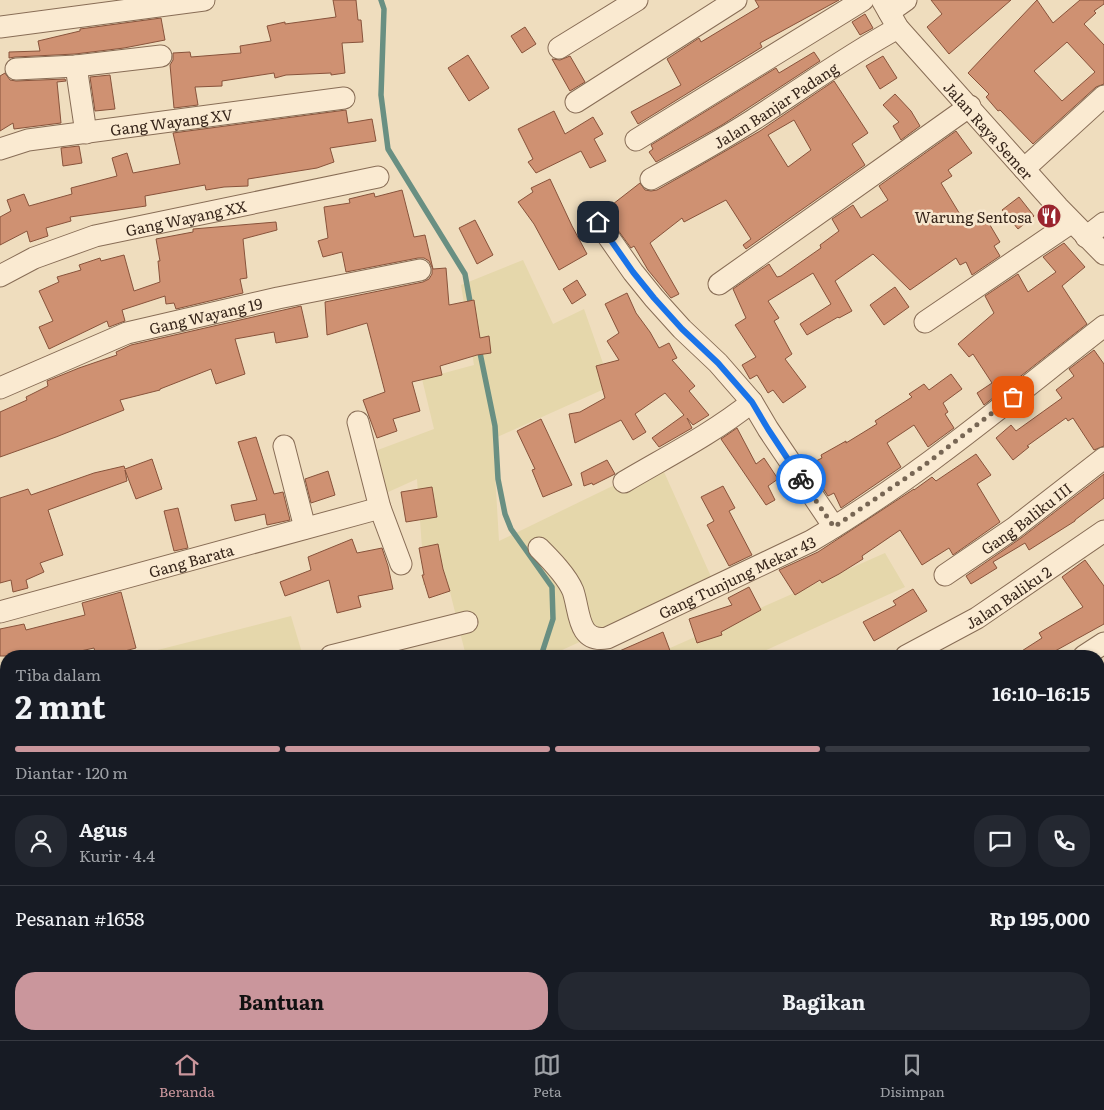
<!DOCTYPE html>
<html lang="id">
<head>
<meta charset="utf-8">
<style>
	body { margin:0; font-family:Literata,serif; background:#242831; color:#f1f3f6; height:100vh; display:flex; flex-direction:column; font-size:19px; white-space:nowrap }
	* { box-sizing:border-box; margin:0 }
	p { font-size:16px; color:#9ea1a6 }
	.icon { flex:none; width:28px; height:28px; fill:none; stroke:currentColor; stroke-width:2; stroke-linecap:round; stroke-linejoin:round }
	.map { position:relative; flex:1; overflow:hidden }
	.drawer { position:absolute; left:0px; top:650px; width:1105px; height:390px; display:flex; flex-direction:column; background:#171b24; border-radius:20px 20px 0 0; box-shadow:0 1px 4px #0004 }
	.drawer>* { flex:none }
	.pin { position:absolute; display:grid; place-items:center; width:42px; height:42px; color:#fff; margin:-21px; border-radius:10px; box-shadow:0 2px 8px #0006 }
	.courier { position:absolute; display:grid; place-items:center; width:50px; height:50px; margin:-25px; border:4px solid #1a73e8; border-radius:50%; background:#fff; color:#222; box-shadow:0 1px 6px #0007 }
	.headline em { font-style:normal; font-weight:700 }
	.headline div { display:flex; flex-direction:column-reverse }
	.headline { display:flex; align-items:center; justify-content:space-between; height:85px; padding:0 15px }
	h1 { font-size:32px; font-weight:700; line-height:38px }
	.bar { display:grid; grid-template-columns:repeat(4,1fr); gap:8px 5px; align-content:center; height:60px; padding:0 15px }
	.bar i { height:6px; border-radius:4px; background:#363941 }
	.bar .on { background:#ca969c }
	.bar p { grid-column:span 4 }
	.line { display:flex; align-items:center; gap:12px; padding:0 15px; border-top:1px solid #363941 }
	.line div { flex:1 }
	.round { display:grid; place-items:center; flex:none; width:52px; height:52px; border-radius:20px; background:#242831 }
	.primary-button { display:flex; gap:10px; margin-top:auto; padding:10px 15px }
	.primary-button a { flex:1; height:58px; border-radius:20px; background:#ca969c; color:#111; font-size:20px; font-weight:700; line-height:58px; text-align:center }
	.primary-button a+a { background:#242831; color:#f1f3f6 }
	.tab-bar { display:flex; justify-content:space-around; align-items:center; height:70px; border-top:1px solid #363941; background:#171b24; font-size:14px; color:#9ea1a6 }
	.tab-bar a { display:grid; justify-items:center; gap:2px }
	.tab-bar .on { color:#ca969c }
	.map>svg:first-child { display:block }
</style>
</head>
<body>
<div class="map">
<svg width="1104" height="1040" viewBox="0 0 1104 1040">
	<rect width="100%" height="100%" fill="#efddbe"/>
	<path fill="#e5d7ab" d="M523,260L553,324L584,309L611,386L493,439L499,541L660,463L713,581L549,656H466L447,580L423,585L424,575L417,479L375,498L359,457L434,429L422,379L474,365L461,285Z
		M885,553L905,587L753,656H652Z
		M291,616L303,656H134Z
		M245,1034H463V1040H246Z"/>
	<path fill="#ccce92" d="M1104,839V900L1099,902V843Z
		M463,1034H631L614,1040H463Z"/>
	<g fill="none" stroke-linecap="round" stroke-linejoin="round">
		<path stroke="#698f82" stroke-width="5.5" d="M381,0L384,9L381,95L388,149L465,274L471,307
			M479,348L495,426L498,479L505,514L511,529L552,587L553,619L541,656
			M510,1040L513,1034"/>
	</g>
	<path fill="#cf9172" stroke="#88533b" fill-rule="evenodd" d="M333,0H356L358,20H361L363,42L342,43L345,73L331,75V73L286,75L275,78L274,73L222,81V86L195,87L198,105L174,108L170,65L173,60V53L190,52L191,57L241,53L240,46L271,41L267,26L285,22V24L336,17Z
		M755,0H839L760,43L762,47L638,124L631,112L681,85L667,59L699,38L701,42L759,7Z
		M931,0H1011L949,54L927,27L942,14Z
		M1037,0L1053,23L1080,0H1104V4L1094,11L1096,13L1084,24L1104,45V84L1096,87L1033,144L1000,110L998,111L986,97L989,94L968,73ZM1067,42L1095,72L1062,101L1034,71Z
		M865,14L873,28L860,35L852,22Z
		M161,18L165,40L124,48L75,54L15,57L9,58V52L40,51L38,41L80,31V29Z
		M525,27L536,44L522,53L511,36Z
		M814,52L820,61L722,125L656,162L649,152L653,149L651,145L776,68L779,73Z
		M468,55L489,88L469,101L448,68Z
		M570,56L585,82L570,91L552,59L560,60Z
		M883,56L897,78L880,89L866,66Z
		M5,73L10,80L16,81L65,79L66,81L57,82L61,123L14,129L13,123L0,131V76Z
		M110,75L115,109L95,111L90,77Z
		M834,81L868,133L852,144L865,165L746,249L743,245L751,239L726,200L684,222L682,218L650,243L679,294L671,298L648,270L634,246L631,248L604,211L640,183L645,190L651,191L657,190L696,168L760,131ZM794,120L811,150L788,167L768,135Z
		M895,94L911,111L920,126L901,140L893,126L899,122L883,105Z
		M346,110L348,123L372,119L376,141L330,148L334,162L317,168L248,179V186L224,187L206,190L205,185L145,196L146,206L70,217L71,221L46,228L48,236L30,242L27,231L0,245V217L11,211L7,200L24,194L29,206L72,194L71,188L117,176L112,158L127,153L133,173L180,164L173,133Z
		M554,111L565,134L593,117L603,134L594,139L606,161L590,168L581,151L536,173L528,162L533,159L518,129Z
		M956,131L972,153L948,170L952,176L941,183L961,216L963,214L971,225L979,220L981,224L987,220L1000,242L994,246L1000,256L972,275L966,262L960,265L956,258L910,290L873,254L835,281L852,311L839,318L838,317L807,335L800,324L831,304L813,273L768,301L779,318L774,321L792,354L785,359L806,387L783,403L773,390L768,393L757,375L750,379L742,365L756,357L735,325L746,318L733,289L769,264L777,277L781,276L821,248L820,245L839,231L832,219L853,205L861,218L888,200L879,186Z
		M79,146L82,163L63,166L61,148Z
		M550,179L572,226L587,254L559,270L534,224L518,202L533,192L531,188Z
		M402,190L414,237L425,235L433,269L446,268L449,305L474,300L480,338L489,336L491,353L477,355L440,366L442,375L412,382L420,411L393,419L397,431L377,438L363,400L385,392L367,323L327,335L325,302L423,282L429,279L432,274V267L429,261L424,258H418L346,272L342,252L323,257L318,241L328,238L324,207L350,203L349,199L374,193L375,197Z
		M1019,197L1034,216L1018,229L1002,210Z
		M475,220L493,255L477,264L459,228Z
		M276,222L277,230L243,239L247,278L240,279L243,293L176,309L174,303L166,304L165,296L122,310L125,321L109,327L107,321L49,349L39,327L53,321L39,291L59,282L57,277L81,270L79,265L100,258L101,261L124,255L134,291L160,282L158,261H160L156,239L193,232V229Z
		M1064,243L1085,267L1062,286L1087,324L984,405L977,393L992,383L973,354L969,357L958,344L994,313L985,296L1018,274L1028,292L1056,272L1043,257Z
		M577,280L586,295L572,304L563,289Z
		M895,287L909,307L884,325L870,305Z
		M627,293L636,313L650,332L659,348L669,343L677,358L672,360L695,386L689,391L709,415L693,425L687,418L692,428L659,447L652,438L684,415L665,393L635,414L646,432L633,440L621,420L575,443L569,414L580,412L605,398L596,366L619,360L607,341L619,333L605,304Z
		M301,306L308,337L276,343L274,332L235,339L245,374L216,384L211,369L160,389V390L120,400L124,410L56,437L0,457V412L27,400L26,397L48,386L47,381L79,368L117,355L116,352L131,345Z
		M1094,350L1104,364V446L1094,450L1073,418L1068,421L1066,418L1027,446L1029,447L1013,460L996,438L1011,425L1016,431L1062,398L1056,390L1074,376L1069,369Z
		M951,374L962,389L943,403L948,412L945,414L954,428L928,447L914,425L887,443L901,467L841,508L834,493L828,496L808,465L822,458L821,455L846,441V443L877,424L875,421L912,397L909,394L924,384L929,390Z
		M541,419L572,485L543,497L532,470L535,469L517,431Z
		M737,428L756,464L764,458L778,479L768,486L775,500L766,505L721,439Z
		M256,437L274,494L283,492L290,520L267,525L265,514L235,521L231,505L257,500L238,442Z
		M976,454L991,475L977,484L1000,522L953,555L949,548L922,565L900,530L862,556L863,559L839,574L822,583L820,580L795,595L779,570L818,552L914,489V490L932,477L936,481Z
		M152,459L162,489L136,499L125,470L127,481L48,510L63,555L40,563L44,572L26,580L28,588L13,592L11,580L0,583V498L28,489L31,495L94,473L124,466L125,469Z
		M607,460L615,474L593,485L592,483L584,486L581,473Z
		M328,471L335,495L311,503L305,479Z
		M1104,474V498L1075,520V521L1029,550L1025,543L993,562L997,568L971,584L966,576L1021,538Z
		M723,486L735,508L729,511L752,555L729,566L707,525L714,521L701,497Z
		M432,487L437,517L406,522L401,492Z
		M178,508L188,548L174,551L164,511Z
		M352,539L357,553L382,548L388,566L393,589L358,596L361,607L337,613L329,580L285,596L280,582L311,570L308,557Z
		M438,544L443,569L450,591L429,598L422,575H424L419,548Z
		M1085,560L1104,586V624L1046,656H1014L1042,638L1039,633L1083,607L1062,577Z
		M749,587L761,610L721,632L722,635L697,643L689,619L732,605L728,598Z
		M913,589L927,611L874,641L863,622L896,605L893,601Z
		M121,592L136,648L106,656H96L94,648L58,656H0V629L24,624L26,630L85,615L82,603Z
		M663,632L672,656H608Z"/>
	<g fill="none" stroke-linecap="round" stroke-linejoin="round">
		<defs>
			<g id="minor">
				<path id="s1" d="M882,0L898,28L1058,207L1104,254"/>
				<path d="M889,12L906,0"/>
				<path d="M0,27L204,0"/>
				<path d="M559,48L637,0"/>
				<path d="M76,66L86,133"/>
				<path d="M16,69L76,66L161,56"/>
				<path d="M576,102L736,0"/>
				<path d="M636,140L863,0"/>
				<path id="s2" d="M0,149L28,140L344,98"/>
				<path d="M1024,169L1104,96"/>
				<path id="s3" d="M651,179C686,160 720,141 753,120C801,89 848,55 898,28"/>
				<path d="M598,222L633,272L654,298L682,329L718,363L752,402L768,429L834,527"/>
				<path d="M1086,237L1104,223"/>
				<path id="s4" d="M0,276L34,258L95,236L378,177"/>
				<path d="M719,284L970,106"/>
				<path d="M925,322L1072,222"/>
				<path id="s5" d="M0,388L127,333L278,298L420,270"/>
				<path d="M358,422L380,508L401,564"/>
				<path d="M284,446L305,528"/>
				<path d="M624,482C668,456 712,434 752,402"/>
				<path id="s6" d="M539,548C550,559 567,576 573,591C580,611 577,643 607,638L811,541C915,480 1009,400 1104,326"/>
				<path id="s7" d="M945,575L1014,528L1104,458"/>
				<path id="s8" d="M0,612L380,508"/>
				<path d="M331,656L467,622"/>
				<path id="s9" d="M906,656L977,618L1104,531"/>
				<path d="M1084,656L1104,643"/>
				<path d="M0,745L6,743"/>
				<path d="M1099,769L1104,766"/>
				<path d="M0,805L6,804"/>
				<path d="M1099,833L1104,830"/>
				<path d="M0,854L6,852"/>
				<path d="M0,901L6,900"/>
				<path d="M0,954L6,953"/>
				<path d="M1099,979L1104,976"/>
				<path d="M0,1009L6,1007"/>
				<path d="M160,1040L187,1034"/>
				<path d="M940,1040L960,1034"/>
			</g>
		</defs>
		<use href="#minor" stroke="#886d56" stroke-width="23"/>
		<use href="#minor" stroke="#faead1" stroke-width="21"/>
	</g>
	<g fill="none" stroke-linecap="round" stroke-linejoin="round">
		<path stroke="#776654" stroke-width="5" stroke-dasharray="0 9" d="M801,479L834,527L922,467L1013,397"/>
		<path stroke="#1a73e8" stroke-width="6" d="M598,222L633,272L654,298L682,329L718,363L752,402L768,429L801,479"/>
	</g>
	<defs>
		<symbol id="restaurant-disc" viewBox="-11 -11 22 22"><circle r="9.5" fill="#9a242e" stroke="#f7e7ce"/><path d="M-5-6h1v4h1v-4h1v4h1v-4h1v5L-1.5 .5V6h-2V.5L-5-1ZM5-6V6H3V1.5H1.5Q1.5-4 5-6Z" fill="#fff"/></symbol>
	</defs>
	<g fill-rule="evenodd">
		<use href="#restaurant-disc" x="1035" y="202" width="28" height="28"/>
	</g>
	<g text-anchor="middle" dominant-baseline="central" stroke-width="5" stroke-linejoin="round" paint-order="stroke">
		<g font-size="15" fill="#37261b" stroke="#f7e7ce">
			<text stroke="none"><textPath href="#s3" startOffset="145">Jalan Banjar Padang</textPath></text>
			<text stroke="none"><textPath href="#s2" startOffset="174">Gang Wayang XV</textPath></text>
			<text stroke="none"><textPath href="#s1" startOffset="169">Jalan Raya Semer</textPath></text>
			<text stroke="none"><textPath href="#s4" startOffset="196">Gang Wayang XX</textPath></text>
			<text stroke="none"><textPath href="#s5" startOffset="219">Gang Wayang 19</textPath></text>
			<text stroke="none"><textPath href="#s7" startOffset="99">Gang Baliku III</textPath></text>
			<text stroke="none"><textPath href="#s8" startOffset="198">Gang Barata</textPath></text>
			<text stroke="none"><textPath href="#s6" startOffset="265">Gang Tunjung Mekar 43</textPath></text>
			<text stroke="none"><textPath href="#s9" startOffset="118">Jalan Baliku 2</textPath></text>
		</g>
		<g font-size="15" fill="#37261b" stroke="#f7e7ce" text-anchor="end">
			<text x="1032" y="216">Warung Sentosa</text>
		</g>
	</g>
</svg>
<div class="pin" style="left:1013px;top:397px;background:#ea580c"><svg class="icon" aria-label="bag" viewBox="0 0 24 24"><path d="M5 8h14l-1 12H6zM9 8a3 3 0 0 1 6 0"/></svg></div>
<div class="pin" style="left:598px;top:222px;background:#1f2937"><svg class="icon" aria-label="home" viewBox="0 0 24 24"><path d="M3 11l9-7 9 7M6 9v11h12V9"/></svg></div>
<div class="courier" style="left:801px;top:479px"><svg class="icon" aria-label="bike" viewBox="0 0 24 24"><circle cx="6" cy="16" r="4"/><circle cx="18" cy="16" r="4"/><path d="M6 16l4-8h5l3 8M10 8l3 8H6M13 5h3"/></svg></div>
<section class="drawer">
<div class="headline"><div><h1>2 mnt</h1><p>Tiba dalam</p></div><em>16:10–16:15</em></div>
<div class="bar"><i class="on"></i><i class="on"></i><i class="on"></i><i></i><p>Diantar · 120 m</p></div>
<div class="line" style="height:90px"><a class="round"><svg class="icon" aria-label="person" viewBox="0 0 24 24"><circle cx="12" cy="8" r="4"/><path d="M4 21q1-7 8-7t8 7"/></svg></a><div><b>Agus</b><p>Kurir · 4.4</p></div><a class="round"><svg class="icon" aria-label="chat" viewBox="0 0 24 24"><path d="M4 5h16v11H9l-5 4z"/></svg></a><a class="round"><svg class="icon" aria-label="phone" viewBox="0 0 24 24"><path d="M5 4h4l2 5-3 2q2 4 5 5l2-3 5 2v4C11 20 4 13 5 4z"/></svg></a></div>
<div class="line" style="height:65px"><div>Pesanan #1658</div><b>Rp 195,000</b></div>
<div class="primary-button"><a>Bantuan</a><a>Bagikan</a></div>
</section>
</div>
<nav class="tab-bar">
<a class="on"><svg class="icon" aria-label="home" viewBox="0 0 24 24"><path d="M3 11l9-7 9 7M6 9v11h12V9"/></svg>Beranda</a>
<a><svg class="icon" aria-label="map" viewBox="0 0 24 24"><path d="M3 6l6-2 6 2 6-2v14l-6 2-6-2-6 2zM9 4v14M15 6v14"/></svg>Peta</a>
<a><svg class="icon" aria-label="saved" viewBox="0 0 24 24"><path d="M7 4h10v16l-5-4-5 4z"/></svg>Disimpan</a>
</nav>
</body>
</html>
